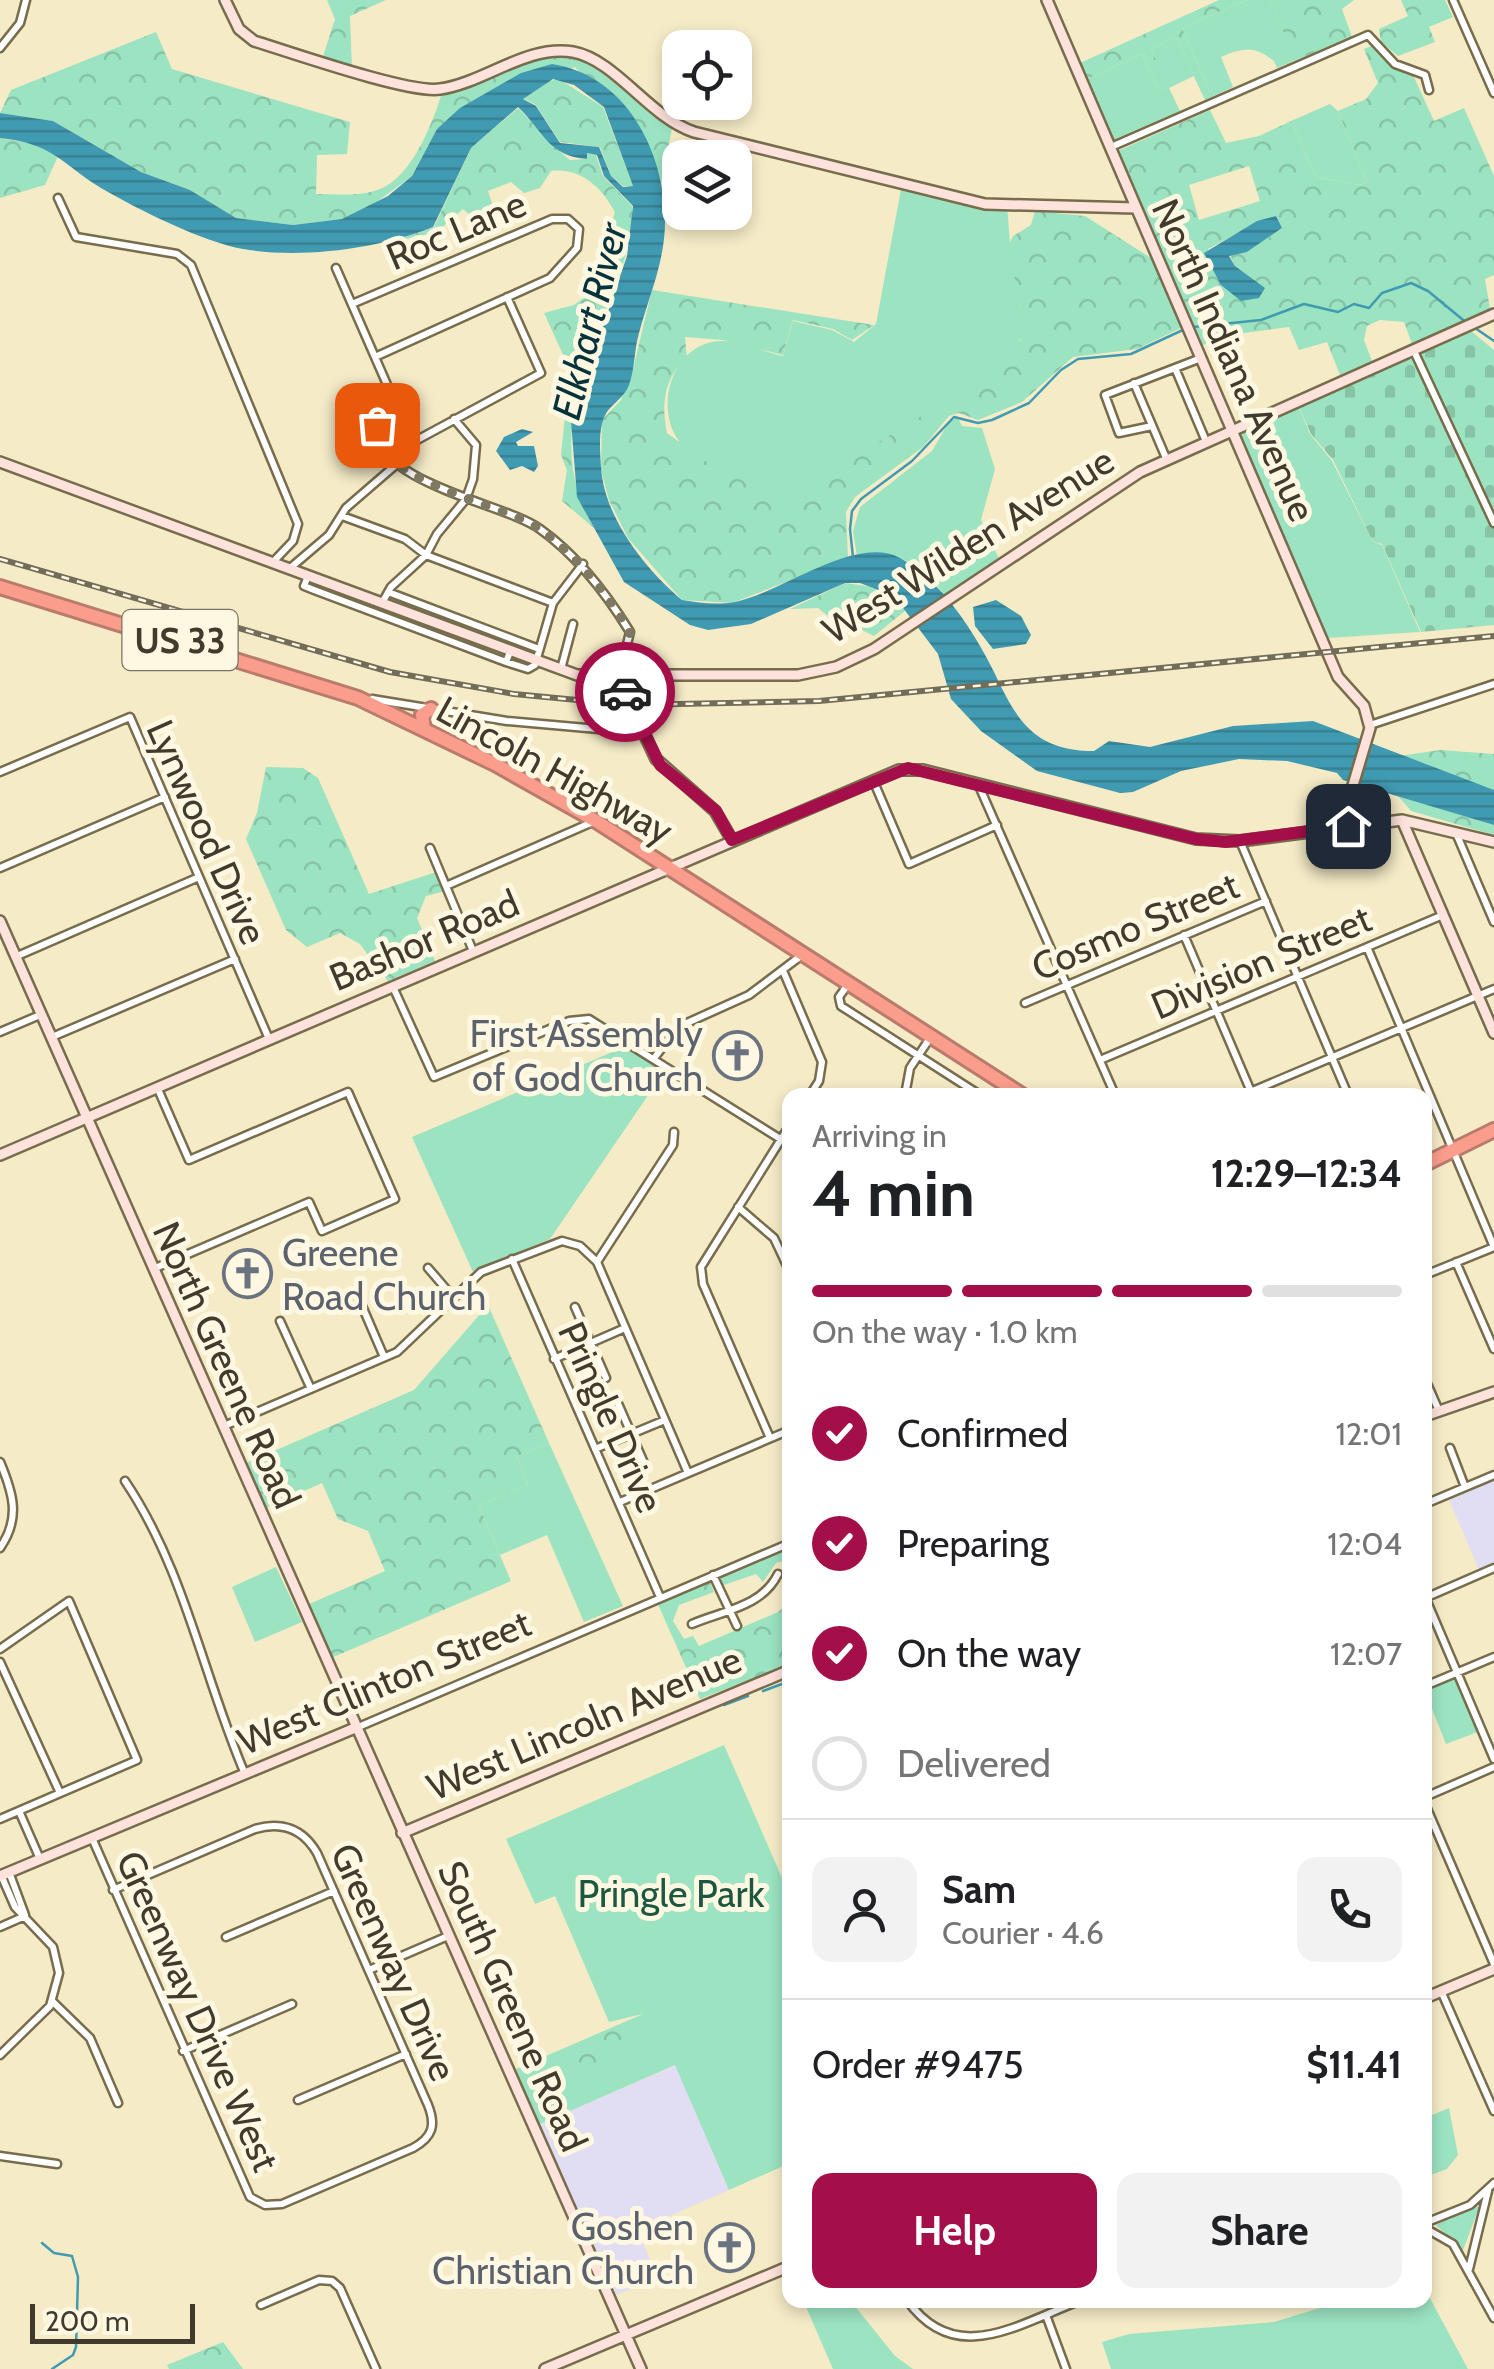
<!DOCTYPE html>
<html lang="en">
<head>
<meta charset="utf-8">
<style>
	body { margin:0; font-family:Cabin,sans-serif; background:#f2f2f2; color:#202124; height:100vh; display:flex; flex-direction:column; font-size:38px; white-space:nowrap }
	* { box-sizing:border-box; margin:0 }
	p { font-size:32px; color:#757577 }
	.icon { flex:none; width:55px; height:55px; fill:none; stroke:currentColor; stroke-width:2; stroke-linecap:round; stroke-linejoin:round }
	.map { position:relative; flex:1; overflow:hidden }
	.details { position:absolute; left:782px; top:1088px; width:650px; height:1220px; display:flex; flex-direction:column; background:#fff; border-radius:20px; box-shadow:0 5px 15px #0003 }
	.details>* { flex:none }
	.tools { position:absolute; left:662px; top:30px; display:grid; gap:20px }
	.tools a { display:grid; place-items:center; width:90px; height:90px; border-radius:20px; background:#fff; box-shadow:0 5px 15px #0003; font-size:50px }
	.scale { position:absolute; left:30px; bottom:25px; width:165px; box-sizing:border-box; padding-left:10px; border:5px solid #403b2d; border-top:0; font-size:28px; line-height:35px; white-space:nowrap; color:#403b2d; -webkit-text-stroke:8px #fef8e2; paint-order:stroke }
	.pin { position:absolute; display:grid; place-items:center; width:85px; height:85px; color:#fff; margin:-42px; border-radius:20px; box-shadow:0 5px 15px #0006 }
	.courier { position:absolute; display:grid; place-items:center; width:100px; height:100px; margin:-50px; border:8px solid #a50f49; border-radius:50%; background:#fff; color:#222; box-shadow:0 2px 12px #0007 }
	.head em { font-style:normal; font-weight:700 }
	.head div { display:flex; flex-direction:column-reverse }
	.head { display:flex; align-items:center; justify-content:space-between; height:170px; padding:0 30px }
	h1 { font-size:65px; font-weight:700; line-height:75px }
	.bar { display:grid; grid-template-columns:repeat(4,1fr); gap:15px 10px; align-content:center; height:120px; padding:0 30px }
	.bar i { height:12px; border-radius:8px; background:#e0e0e0 }
	.bar .active { background:#a50f49 }
	.bar p { grid-column:span 4 }
	.line { display:flex; align-items:center; gap:25px; padding:0 30px; border-top:2px solid #e0e0e0 }
	.line div { flex:1 }
	.round { display:grid; place-items:center; flex:none; width:105px; height:105px; border-radius:20px; background:#f2f2f2 }
	ol { padding:0 30px; list-style:none }
	li { display:flex; align-items:center; gap:30px; height:110px }
	li p { margin-inline-start:auto }
	li .icon { padding:10px; border-radius:50%; background:#a50f49; color:#fff; stroke-width:4 }
	li:last-child { color:#757577 }
	li i { width:55px; height:55px; border:5px solid #e0e0e0; border-radius:50% }
	.action { display:flex; gap:20px; margin-top:auto; padding:20px 30px }
	.action a { flex:1; height:115px; border-radius:20px; background:#a50f49; color:#fff; font-size:40px; font-weight:700; line-height:115px; text-align:center }
	.action a+a { background:#f2f2f2; color:#202124 }
	.map>svg:first-child { display:block }
</style>
</head>
<body>
<div class="map">
<svg width="1494" height="2369" viewBox="0 0 1494 2369">
	<defs>
		<pattern id="forest-crowns" width="20" height="18" patternUnits="userSpaceOnUse" patternTransform="scale(2.5)"><rect width="20" height="18" fill="#9be3c1"/><path d="M2 6a3 3 0 1 1 6 0M12 15a3 3 0 1 1 6 0" fill="none" stroke="#87c4a6"/></pattern>
		<pattern id="cemetery-stones" width="16" height="16" patternUnits="userSpaceOnUse" patternTransform="scale(2.5)"><rect width="16" height="16" fill="#9be3c1"/><path d="M2 7V4a2 2 0 0 1 4 0v3zM10 15v-3a2 2 0 0 1 4 0v3z" fill="#87c4a6"/></pattern>
		<pattern id="water-rules" width="6" height="5" patternUnits="userSpaceOnUse" patternTransform="scale(2.5)"><rect width="6" height="5" fill="#409bb2"/><path d="M0 2.5h6" fill="none" stroke="#378091"/></pattern>
	</defs>
	<rect width="100%" height="100%" fill="#f5ebc7"/>
	<path fill="#e1ddf3" d="M1494,1479V1566L1480,1572L1449,1500Z
		M676,2065L729,2190L638,2230L657,2278L616,2295L538,2125Z"/>
	<path fill="#9be3c1" d="M1247,0H1270L1293,53L1274,61C1253,45 1244,48 1221,57L1233,87L1205,100L1203,96L1210,92L1182,28Z
		M1176,37L1194,76L1169,88L1180,111L1113,140L1087,79L1142,54L1160,91L1168,88L1151,49Z
		M1330,104L1338,111L1367,182L1360,185L1316,177L1291,121Z
		M902,184L1007,206C1009,225 1009,244 1013,262C1020,307 1035,344 998,379L788,501C751,490 703,473 679,441C653,407 673,341 722,341C741,341 765,352 783,356L793,321L832,330L854,342L876,324Z
		M1297,403L1310,434L1332,461L1373,542L1382,545L1420,632L1327,638L1237,433Z
		M958,418L962,426L982,428L995,469L981,520L999,559L944,595C926,567 889,545 857,556L853,531L860,507L932,451L950,420Z
		M629,1045L666,1069L550,1239L473,1272L412,1137Z
		M549,1443L623,1606L584,1622L547,1535L500,1555L479,1506L528,1484L517,1457Z
		M276,1567L302,1622L255,1642L232,1587Z
		M1454,1677L1480,1731L1446,1744L1425,1691Z
		M724,1745L790,1896V2163L729,2190L675,2065L538,2125L516,2069L643,2014L609,2022L555,1896L535,1904L506,1839Z
		M1449,2108L1458,2155L1447,2169L1425,2177V2118Z
		M1476,2205L1479,2208L1463,2250L1436,2225Z
		M1425,2289L1468,2369H1111L1102,2342L1129,2334L1274,2322L1346,2300H1425Z
		M803,2300H850L895,2356L913,2369H833Z"/>
	<path fill="url(#forest-crowns)" fill-rule="evenodd" d="M327,0H386L350,16L352,69L322,60L335,19Z
		M1219,0H1247L1182,28L1210,92L1203,96L1176,37L1151,49L1169,88L1160,91L1142,54L1087,79L1080,63Z
		M1270,0H1354L1342,9L1352,37L1277,68L1274,61L1292,52Z
		M1401,0H1445L1453,17L1429,27L1435,42L1398,56L1381,42L1379,29L1408,16Z
		M156,32L172,69L350,122L347,154L317,155L316,194C336,194 361,197 380,189C413,176 434,120 443,89L548,52L587,57L673,124L660,187L652,158L575,67L437,129L412,176L367,209L342,219L293,225L236,218L190,190L141,172L53,121L0,113L11,90Z
		M1374,45L1391,66L1413,75L1434,121L1464,108L1494,176V275L1485,279L1490,309L1412,344L1404,322L1380,320L1367,326L1364,340L1372,361L1340,375L1327,342L1299,350L1289,327L1229,335L1203,345L1118,151L1210,110L1226,143L1259,136L1291,121L1316,177L1360,185L1367,182L1338,111L1366,99L1378,83L1364,49ZM1249,166L1260,201L1199,220L1189,185ZM1282,228L1247,252L1230,255L1235,266L1259,284L1209,268L1208,249L1245,229Z
		M559,79L603,107L633,186H623L611,176L600,147L560,142L536,105L523,98L545,82Z
		M518,108C538,128 548,142 570,160L587,159L586,153L596,155L603,176L632,206C634,247 616,281 602,318C575,389 553,459 594,528L562,501L567,470L561,455L568,387L565,359L544,313L574,305L585,297L580,289L599,266L615,212C602,188 581,167 551,171L540,188L524,193L511,182L488,191L493,206L471,216L463,209L437,232L392,242L434,227L471,148Z
		M0,138L42,145L58,156L45,185L0,198Z
		M1035,211L1085,216L1151,258L1183,327L1137,349L1073,357L1022,402L978,420L959,413L949,416L923,447L855,497L846,512L848,558L732,603L682,600L628,538L609,500L601,470L602,420L621,400L633,369L652,290L874,325L852,340L833,329L793,320L783,355L723,340L685,337L687,357C664,378 661,404 667,433L721,472L788,498L936,407L997,378L1011,363L1021,340V308L1014,275L1003,258L1013,236L1031,225Z
		M845,583L881,588L906,610L874,636L858,628L848,632L818,608L790,609Z
		M1441,750L1494,754V790L1399,756Z
		M266,767L303,768L318,778L369,894L436,872L445,891L426,896L417,918L435,961L388,981L360,944L340,933L307,947L286,930L246,839L257,813Z
		M1398,796L1494,825V835L1411,811Z
		M488,1305L549,1443L517,1457L528,1484L479,1506L511,1581L331,1658L307,1605L385,1571L368,1531L338,1519L322,1483L261,1510L244,1464L414,1390Z
		M790,1546V1559L776,1563L763,1582L756,1574L721,1586V1575Z
		M709,1580L714,1592L679,1605L673,1621L684,1639L693,1636L699,1646L778,1612L790,1602V1664L700,1699L657,1602Z
		M641,2016V2026L607,2050L599,2065H573L576,2045Z
		M223,2342L243,2369H169L167,2365Z"/>
	<path fill="url(#cemetery-stones)" d="M1471,331L1494,350V625L1421,632L1382,544L1373,542L1333,460L1311,434L1298,405Z"/>
	<path fill="url(#water-rules)" fill-rule="evenodd" d="M552,64C625,75 665,150 665,222C665,261 649,296 639,333C634,350 635,369 629,385C625,395 618,400 610,408C597,422 600,449 601,467C604,517 645,569 682,600C699,603 718,605 735,602C781,593 856,534 900,558C941,580 974,631 995,674C1017,721 1035,751 1094,751L1109,741L1150,747L1233,726L1313,721L1494,790V825L1343,780L1337,773L1287,761L1239,759L1181,771L1133,792L1120,793L1037,771L981,731L951,699L938,654L894,596L860,583H845L751,624L708,630L690,625L624,582L577,497L571,421L627,256L633,206L604,176L597,155L587,153V159C548,156 545,133 518,107L471,148L433,227C379,249 301,259 243,249C203,242 137,209 101,188C59,162 54,144 0,138V113L53,121L141,172L190,190L236,218L293,225L342,219L388,196L412,176L437,129L460,108L521,73ZM553,79L574,85L604,107L633,186L623,187L611,176L599,147L560,143L536,106L523,99Z
		M1276,216L1282,228L1247,252L1229,256L1235,266L1265,288L1259,298L1241,301L1221,285L1204,253L1257,221Z
		M522,429L533,432L516,442L518,446H534L538,466L534,472L522,466L510,470L496,451L504,437Z
		M996,600L1021,616L1031,635L1026,644L993,649L975,626L973,607Z"/>
	<g fill="none" stroke-linecap="round" stroke-linejoin="round">
		<path stroke="#409bb2" stroke-width="2.5" d="M1193,327L1261,320L1304,304L1338,312L1354,304L1369,308L1382,293L1411,283L1428,291L1468,324
			M1475,328L1494,341
			M853,557L850,529L852,511L861,499L912,461L954,417L978,423L992,420L1029,403L1061,370L1078,359L1131,354L1185,329
			M763,1691L790,1681
			M724,1705L748,1696
			M42,2243L54,2253L72,2256L78,2277L76,2347L73,2355L52,2369"/>
		<defs>
			<path id="street" d="M1453,0L1494,93
				M0,48L20,23L26,0
				M1111,147L1368,35L1395,64L1425,75L1429,90
				M58,198L76,237L177,254L191,265L298,524L293,541L273,562
				M336,268L392,396L393,404L376,429C380,485 504,503 540,529C578,556 606,593 630,632L619,677
				M352,304L552,219H568L579,229L577,248L550,278L375,357
				M1413,349L1494,523
				M1175,368L1205,439
				M1134,383L1166,458
				M1152,426L1119,433L1105,395L1201,358
				M342,516L405,539L426,555L553,603
				M289,569L329,535L346,508L398,463L417,440L541,373L507,297
				M308,576L304,586L314,590L506,662L510,652
				M388,592L539,649
				M382,603L391,587L426,555L437,534L466,499L473,479L476,445L454,419
				M506,662L528,669L535,665L553,603L583,564
				M561,669L573,624
				M372,699L507,721L643,733
				M1370,725L1494,684
				M0,772L130,717L269,1039
				M873,780L909,864L997,825
				M979,786L1115,1095
				M1456,833L1494,922
				M1240,841L1348,1095
				M430,848L473,951
				M0,868L165,797
				M446,886L595,821
				M1184,935L1252,1094
				M1367,947L1494,1247
				M15,957L199,877
				M784,973L822,1062L819,1081L810,1095
				M849,983L839,997L841,1006L980,1095
				M393,987L434,1077L569,1021L589,1019L790,1145
				M1025,1003L1266,901
				M0,1032L40,1015
				M52,1037L235,959
				M655,1057L678,1027L749,995L802,955
				M1100,1060L1443,915
				M905,1095L910,1068L930,1038
				M1243,1095L1494,989
				M738,1207L774,1238L790,1272
				M512,1259L660,1597
				M597,1262L673,1145L674,1132
				M1456,1262L1494,1349
				M428,1268L453,1297
				M153,1269L309,1202L322,1231L395,1199L348,1092L189,1160L157,1087
				M1425,1275L1494,1247
				M359,1299L384,1357
				M575,1307L606,1378
				M280,1321L311,1389
				M554,1359L625,1328
				M1425,1379L1439,1411
				M616,1399L644,1463
				M224,1426L397,1352L481,1272L562,1241L580,1246L597,1262L688,1473
				M770,1438L703,1284L701,1267L790,1125
				M1450,1448L1465,1487
				M595,1449L665,1420
				M0,1462C13,1493 21,1518 0,1548
				M125,1481C185,1570 203,1676 245,1774
				M620,1502L790,1430
				M1425,1504L1494,1475
				M713,1575L737,1626
				M1425,1597L1494,1759
				M1425,1598L1494,1568
				M692,1624C722,1611 762,1607 778,1574
				M0,1649L69,1601L137,1760L0,1819
				M0,1662L60,1793
				M1425,1686L1494,1657
				M356,1728L790,1543
				M1425,1797L1494,1767
				M1425,1804L1494,1964
				M19,1811L40,1859
				M92,1838L250,2197L265,2205L282,2204L413,2148C433,2137 436,2125 428,2105L317,1853C303,1829 282,1821 255,1829L113,1890
				M9,1872L25,1915
				M0,1927L25,1916
				M226,1937L334,1891
				M369,1970L448,1936
				M1441,1991L1494,2111
				M53,2002L90,2038L118,2103
				M183,2051L292,2004
				M0,2055L50,2006L59,1973L53,1947L15,1907L1,1875
				M298,2100L406,2054
				M0,2156L57,2164
				M1425,2223L1470,2205L1494,2183
				M1425,2228L1453,2244L1494,2318
				M1469,2269L1488,2191
				M907,2300C956,2369 1019,2323 1082,2300
				M261,2305L319,2280L332,2281L340,2288L376,2369
				M1046,2315L1066,2369"/>
			<path id="secondary" d="M225,0L239,29L254,41C290,52 410,94 440,89C484,83 527,44 573,52C616,60 649,117 694,132L985,204L1135,208
				M1047,0L1338,677L1364,706L1370,728L1348,802V826
				M0,462L577,675H798L836,667L874,649L1140,472L1494,314
				M618,678L656,759L715,811L732,840
				M596,680L626,697
				M1402,820L1494,1033
				M0,921L641,2369
				M0,1155L899,770H923L1196,839L1240,841L1402,820L1494,842
				M1425,1416L1494,1392
				M402,1833L790,1670
				M0,1876L355,1728
				M1425,1998L1494,1969
				M545,2369L790,2266"/>
			<path id="highway" d="M0,587L358,698L495,764L596,821L1022,1095
				M424,729L422,715L431,709
				M1425,1164L1494,1130"/>
		</defs>
		<use href="#street" stroke="#776d4d" stroke-width="11"/>
		<use href="#secondary" stroke="#776d4d" stroke-width="14"/>
		<use href="#highway" stroke="#b97b6b" stroke-width="18"/>
		<use href="#street" stroke="#fff" stroke-width="6"/>
		<use href="#secondary" stroke="#fee2dc" stroke-width="9"/>
		<use href="#highway" stroke="#fa9d8c" stroke-width="12"/>
		<defs>
			<path id="rail" d="M0,559L390,672L514,694L630,705L819,701L1494,636"/>
		</defs>
		<use href="#rail" stroke="#726c58" stroke-width="6"/>
		<use href="#rail" stroke="#fef8e2" stroke-width="2.5" stroke-dasharray="8" stroke-linecap="butt"/>
	</g>
	<g fill="none" stroke-linecap="round" stroke-linejoin="round">
		<path stroke="#7f7963" stroke-width="10" stroke-dasharray="0 18" d="M377,425C368,480 506,505 538,528C577,555 606,592 630,632L618,678L625,692"/>
		<path stroke="#a50f49" stroke-width="12" d="M625,692L660,765L716,811L732,840L908,768L1196,839L1226,842L1348,826"/>
	</g>
	<defs>
		<symbol id="church-ring" viewBox="-11 -11 22 22"><circle r="9.5" fill="#fef8e2" stroke="#6b7280" stroke-width="1.5"/><path d="M-1.2-6h2.4v3.5h3.3v2.4h-3.3V6h-2.4V-.1h-3.3v-2.4h3.3Z" fill="#6b7280"/></symbol>
	</defs>
	<g fill-rule="evenodd">
		<use href="#church-ring" x="710" y="1028" width="55" height="55"/>
		<use href="#church-ring" x="220" y="1246" width="55" height="55"/>
		<use href="#church-ring" x="702" y="2220" width="55" height="55"/>
	</g>
	<g text-anchor="middle" dominant-baseline="central" stroke-width="10" stroke-linejoin="round" paint-order="stroke">
		<rect fill="#fef8e2" stroke="#797463" stroke-width="2.5" x="122.5" y="610" width="115" height="60" rx="8"/>
		<g font-size="35" font-weight="bold" fill="#403b2d">
			<text x="180" y="640">US 33</text>
		</g>
		<g font-size="38" fill="#403b2d" stroke="#fef8e2">
			<text transform="translate(456 230) rotate(-23)">Roc Lane</text>
			<text transform="translate(1234 360) rotate(66)">North Indiana Avenue</text>
			<text transform="translate(968 545) rotate(-32)">West Wilden Avenue</text>
			<text transform="translate(555 770) rotate(29)">Lincoln Highway</text>
			<text transform="translate(207 832) rotate(66)">Lynwood Drive</text>
			<text transform="translate(1135 926) rotate(-23)">Cosmo Street</text>
			<text transform="translate(424 940) rotate(-23)">Bashor Road</text>
			<text transform="translate(1261 962) rotate(-23)">Division Street</text>
			<text transform="translate(227 1365) rotate(66)">North Greene Road</text>
			<text transform="translate(611 1417) rotate(66)">Pringle Drive</text>
			<text transform="translate(384 1682) rotate(-23)">West Clinton Street</text>
			<text transform="translate(584 1723) rotate(-23)">West Lincoln Avenue</text>
			<text transform="translate(394 1962) rotate(66)">Greenway Drive</text>
			<text transform="translate(513 2006) rotate(66)">South Greene Road</text>
			<text transform="translate(198 2011) rotate(66)">Greenway Drive West</text>
		</g>
		<g font-size="38" fill="#5b616d" stroke="#fef8e2" text-anchor="end">
			<text x="703" y="1033">First Assembly<tspan x="703" dy="44">of God Church</tspan></text>
			<text x="282" y="1252" text-anchor="start">Greene<tspan x="282" dy="44">Road Church</tspan></text>
			<text x="694" y="2226">Goshen<tspan x="694" dy="44">Christian Church</tspan></text>
		</g>
		<g font-size="38" fill="#1c573f" stroke="#fef8e2">
			<text x="671" y="1893">Pringle Park</text>
		</g>
		<g font-size="40" font-style="italic" fill="#06323c" stroke="#fef8e2">
			<text transform="translate(589 321) rotate(-76)">Elkhart River</text>
		</g>
	</g>
</svg>
<div class="tools">
<a><svg class="icon" aria-label="locate" viewBox="0 0 24 24"><circle cx="12" cy="12" r="6"/><path d="M12 2v4M12 18v4M2 12h4M18 12h4"/></svg></a>
<a><svg class="icon" aria-label="layers" viewBox="0 0 24 24"><path d="M12 4l9 5-9 5-9-5zM3 14l9 5 9-5"/></svg></a>
</div>
<div class="scale">200 m</div>
<div class="pin" style="left:377px;top:425px;background:#ea580c"><svg class="icon" aria-label="bag" viewBox="0 0 24 24"><path d="M5 8h14l-1 12H6zM9 8a3 3 0 0 1 6 0"/></svg></div>
<div class="pin" style="left:1348px;top:826px;background:#1f2937"><svg class="icon" aria-label="home" viewBox="0 0 24 24"><path d="M3 11l9-7 9 7M6 9v11h12V9"/></svg></div>
<div class="courier" style="left:625px;top:692px"><svg class="icon" aria-label="car" viewBox="0 0 24 24"><path d="M5 17H2v-5l4-1 3-4h7l3 4 3 1v5h-3M9 17h6M6 11h13"/><circle cx="7" cy="17" r="2"/><circle cx="17" cy="17" r="2"/></svg></div>
<section class="details">
<div class="head"><div><h1>4 min</h1><p>Arriving in</p></div><em>12:29–12:34</em></div>
<div class="bar"><i class="active"></i><i class="active"></i><i class="active"></i><i></i><p>On the way · 1.0 km</p></div>
<ol>
<li><svg class="icon" aria-label="check" viewBox="0 0 24 24"><path d="M5 12l5 5 9-10"/></svg>Confirmed<p>12:01</p></li>
<li><svg class="icon" aria-label="check" viewBox="0 0 24 24"><path d="M5 12l5 5 9-10"/></svg>Preparing<p>12:04</p></li>
<li><svg class="icon" aria-label="check" viewBox="0 0 24 24"><path d="M5 12l5 5 9-10"/></svg>On the way<p>12:07</p></li>
<li><i></i>Delivered</li>
</ol>
<div class="line" style="height:180px"><a class="round"><svg class="icon" aria-label="person" viewBox="0 0 24 24"><circle cx="12" cy="8" r="4"/><path d="M4 21q1-7 8-7t8 7"/></svg></a><div><b>Sam</b><p>Courier · 4.6</p></div><a class="round"><svg class="icon" aria-label="phone" viewBox="0 0 24 24"><path d="M5 4h4l2 5-3 2q2 4 5 5l2-3 5 2v4C11 20 4 13 5 4z"/></svg></a></div>
<div class="line" style="height:130px"><div>Order #9475</div><b>$11.41</b></div>
<div class="action"><a>Help</a><a>Share</a></div>
</section>
</div>
</body>
</html>
